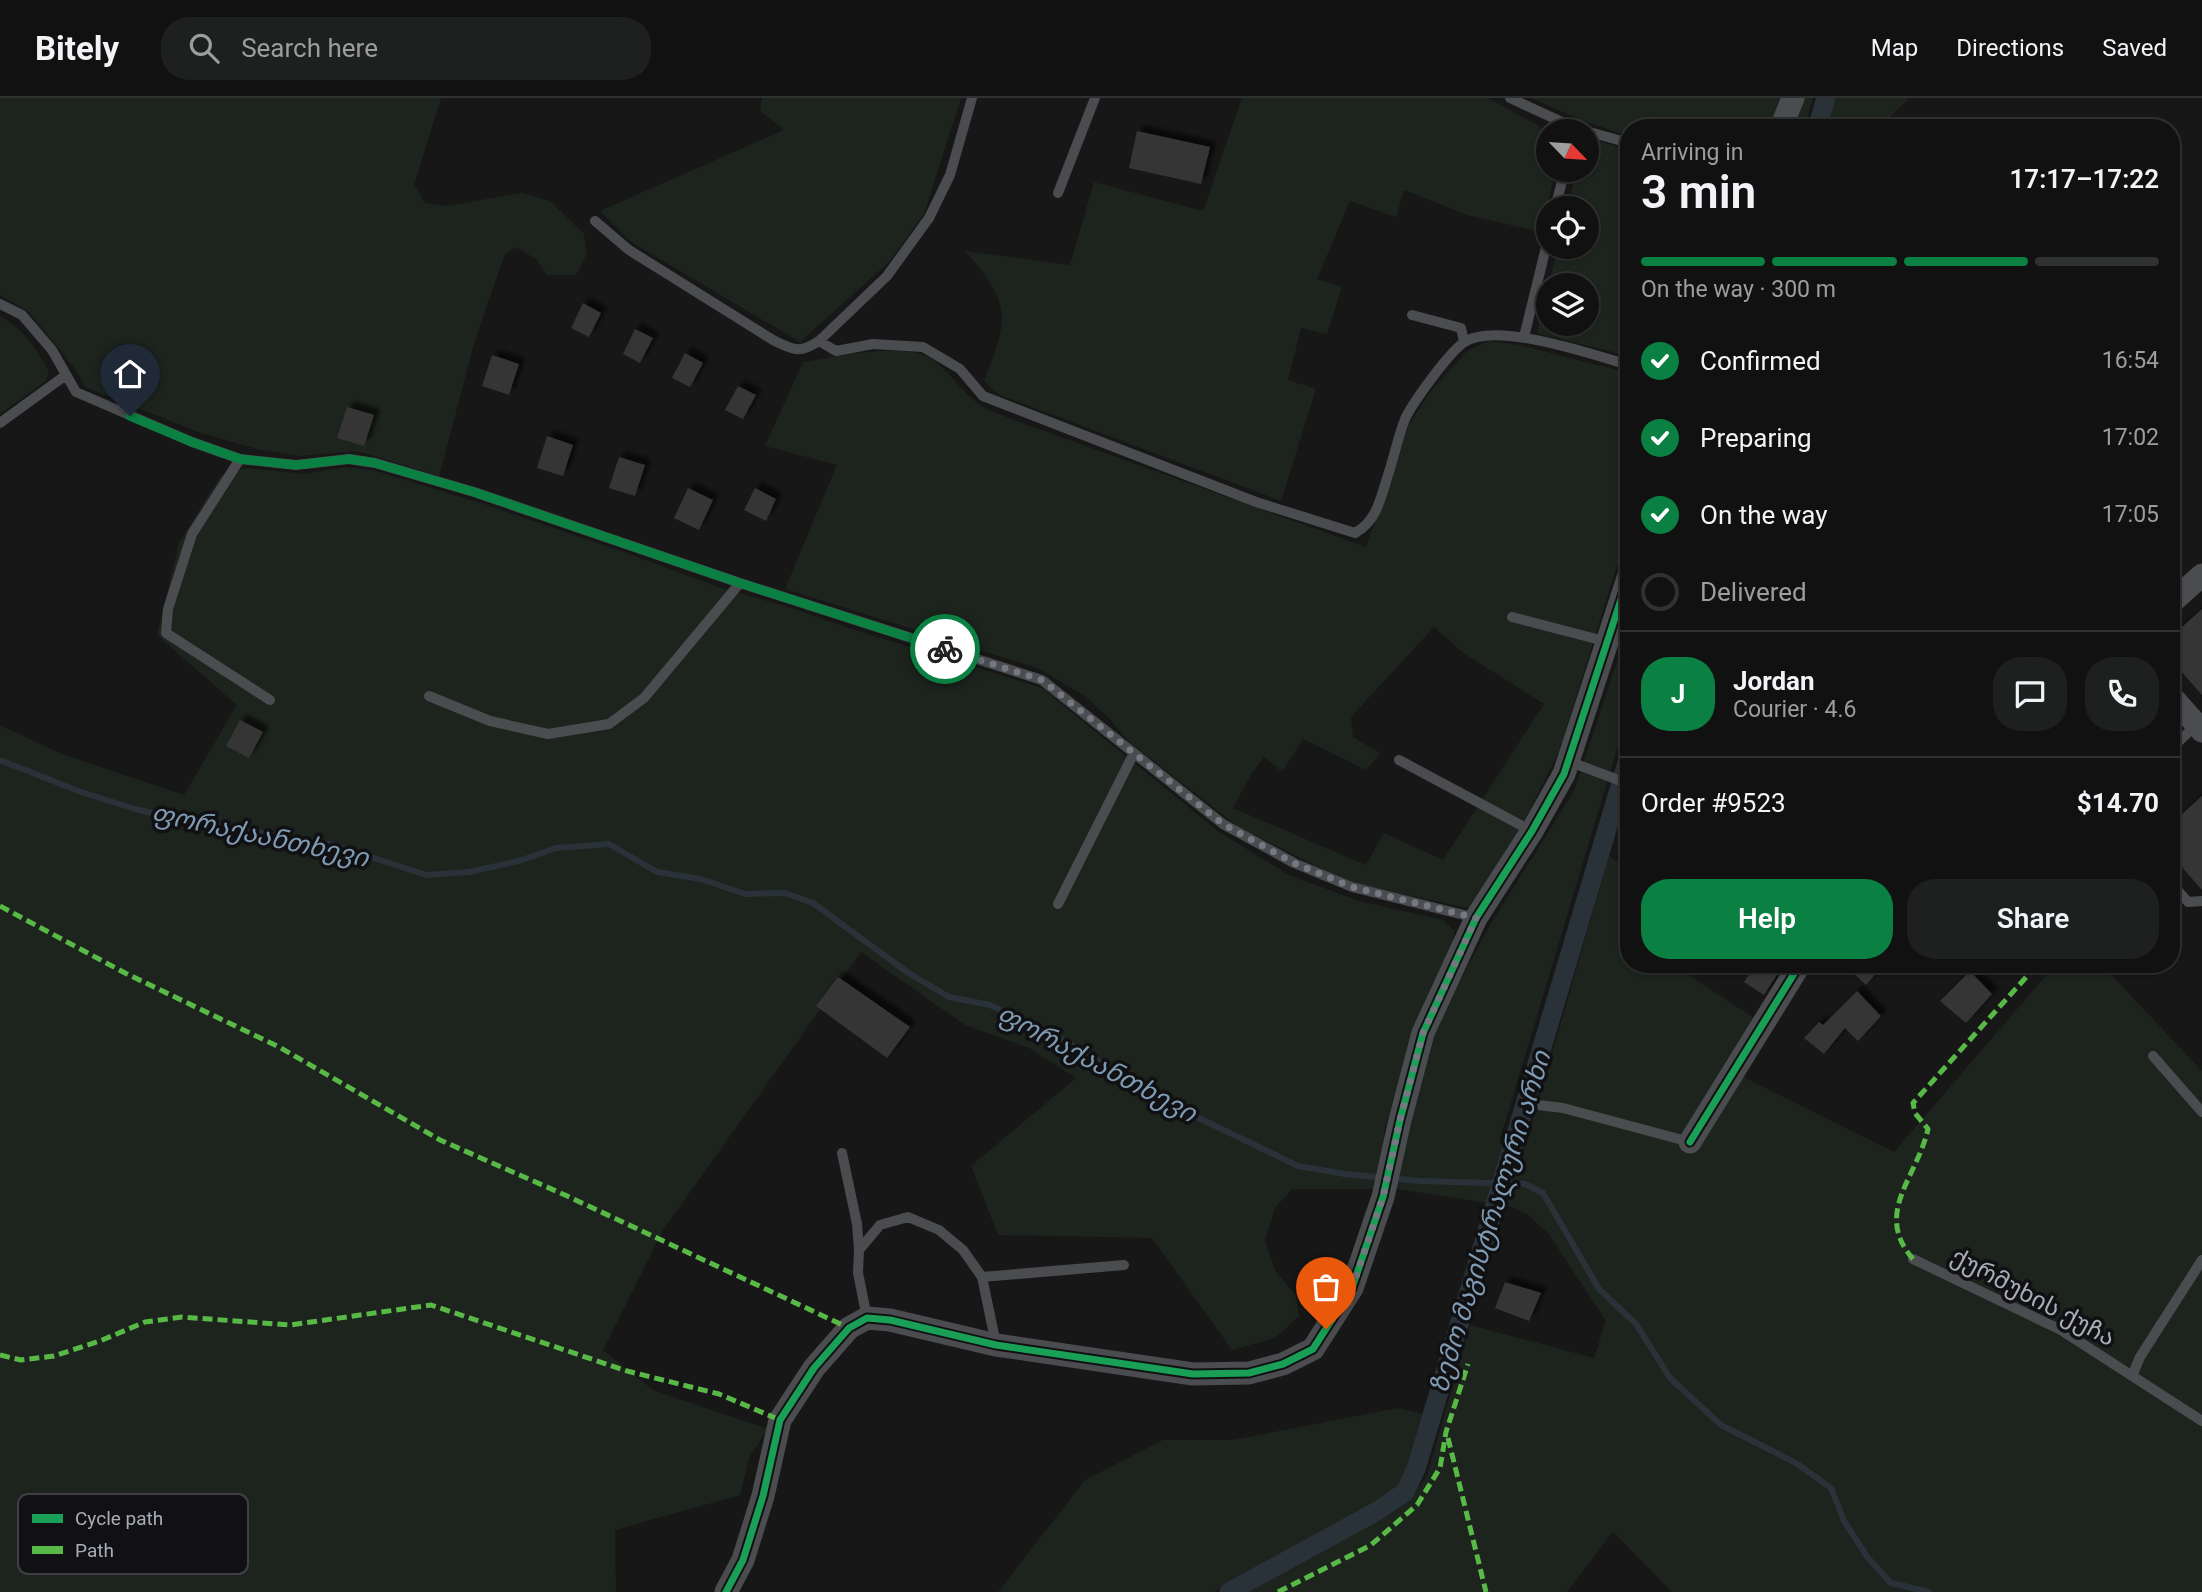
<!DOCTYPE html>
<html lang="en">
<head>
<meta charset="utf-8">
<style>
	body { margin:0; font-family:Roboto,"Noto Sans Georgian",sans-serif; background:#1e1f1f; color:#f1f3f6; height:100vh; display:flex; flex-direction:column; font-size:26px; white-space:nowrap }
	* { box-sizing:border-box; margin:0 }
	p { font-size:23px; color:#9c9d9f }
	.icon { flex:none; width:38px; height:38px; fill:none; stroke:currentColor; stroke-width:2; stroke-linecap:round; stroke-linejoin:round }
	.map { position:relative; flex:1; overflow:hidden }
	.drawer { position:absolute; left:1620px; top:21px; width:560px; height:854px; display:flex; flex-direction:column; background:#111; border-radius:28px; box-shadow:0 2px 5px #0004,0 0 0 2px #303131 }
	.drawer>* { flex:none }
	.needle { width:46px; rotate:115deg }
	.buttons { position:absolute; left:1536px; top:21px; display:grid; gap:14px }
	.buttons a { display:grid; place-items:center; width:63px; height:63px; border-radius:50%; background:#111; box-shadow:0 2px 5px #0004,0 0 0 2px #303131; font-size:35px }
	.pin { position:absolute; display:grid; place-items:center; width:60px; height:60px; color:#fff; margin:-72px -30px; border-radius:50% 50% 50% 0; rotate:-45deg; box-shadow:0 0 7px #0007 }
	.pin .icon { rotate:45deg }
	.courier { position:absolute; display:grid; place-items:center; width:70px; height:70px; margin:-35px; border:5px solid #0b8043; border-radius:50%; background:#fff; color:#222; box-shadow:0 2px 9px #0007 }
	.summary em { font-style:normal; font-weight:600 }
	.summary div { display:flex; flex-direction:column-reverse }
	.summary { display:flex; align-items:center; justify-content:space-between; height:119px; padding:0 21px }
	h1 { font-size:46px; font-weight:600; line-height:52px }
	.bar { display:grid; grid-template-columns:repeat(4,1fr); gap:10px 7px; align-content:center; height:84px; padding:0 21px }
	.bar i { height:9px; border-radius:5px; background:#303131 }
	.bar .selected { background:#0b8043 }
	.bar p { grid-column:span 4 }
	.line { display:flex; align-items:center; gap:18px; padding:0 21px; border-top:2px solid #303131 }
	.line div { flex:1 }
	.round { display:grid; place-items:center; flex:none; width:74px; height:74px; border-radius:28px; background:#1e1f1f }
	ol { padding:0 21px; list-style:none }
	li { display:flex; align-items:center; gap:21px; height:77px }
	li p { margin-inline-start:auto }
	li .icon { padding:7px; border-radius:50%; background:#0b8043; color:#fff; stroke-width:4 }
	li:last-child { color:#9c9d9f }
	li i { width:38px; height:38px; border:4px solid #303131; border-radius:50% }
	.action { display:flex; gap:14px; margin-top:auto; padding:14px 21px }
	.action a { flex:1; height:80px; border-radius:28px; background:#0b8043; color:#fff; font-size:28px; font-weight:600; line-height:80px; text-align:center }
	.action a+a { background:#1e1f1f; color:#f1f3f6 }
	header { display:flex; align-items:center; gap:42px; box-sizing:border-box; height:98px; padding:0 35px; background:#111; border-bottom:2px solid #303131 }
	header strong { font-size:33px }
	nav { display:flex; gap:38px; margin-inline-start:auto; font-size:24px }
	.search { width:490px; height:63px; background:#1e1f1f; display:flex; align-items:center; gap:18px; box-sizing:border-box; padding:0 24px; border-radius:28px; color:#9c9d9f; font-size:26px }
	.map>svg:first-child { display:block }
</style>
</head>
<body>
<header>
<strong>Bitely</strong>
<div class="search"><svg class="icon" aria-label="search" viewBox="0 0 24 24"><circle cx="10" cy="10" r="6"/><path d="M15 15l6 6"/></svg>Search here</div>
<nav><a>Map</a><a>Directions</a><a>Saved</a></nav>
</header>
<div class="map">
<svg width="2202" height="1494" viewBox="0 0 2202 1494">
	<defs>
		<filter id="shadow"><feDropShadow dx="6" dy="-6" stdDeviation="2" flood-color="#0009"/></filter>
	</defs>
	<rect width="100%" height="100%" fill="#171717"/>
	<path fill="#1d241e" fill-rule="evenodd" d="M0,0H441L414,87L425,105L446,108L522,95L550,103L584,136L587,156L576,177H547L537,162L517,149L505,156L476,239L439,378L357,353L298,358L257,351L198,334L85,289L76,272L29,214L0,197Z
		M762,0H961L924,116L889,164L800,244L631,144L600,113L784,32L760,13Z
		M1242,0H1488L1539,28L1549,45V72H1553L1554,78L1541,134L1467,117L1404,92L1396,119L1350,103L1317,181L1342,189L1327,236L1301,230L1288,282L1316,291L1281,403L1000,297L984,283C1009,220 1012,206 965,153L1070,167L1094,84L1203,113Z
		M1531,0H1813L1804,30H1629V38L1581,22Z
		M1836,0H1909L1879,30H1826Z
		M1587,42L1603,44L1629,53V258L1537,235L1558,149H1587V110H1567L1577,72H1587ZM1549,187H1587V226H1549Z
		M0,218C23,231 37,250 49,274L46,283L0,316Z
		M1489,243L1520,247L1629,275V429L1560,651L1525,722L1476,809L1467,810L1358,786L1328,774L1239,729L1130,645L1110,621L1085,598L1037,570L785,491L837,367L765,348L803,264C835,259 903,243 932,261C949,273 959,290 975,303C986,313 1006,318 1019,324L1366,449L1409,326L1432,292L1467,253ZM1434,529L1465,556L1544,606L1443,762L1384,735L1366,767L1233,710L1250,678L1264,659L1282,674L1303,641L1366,672L1380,655L1353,639L1351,619Z
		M345,369L373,372L484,406L643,461L721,490L782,507L855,532L1042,590L1219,734L1289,777L1359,803L1443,822L1454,833L1453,844L1417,921L1384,1032L1387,1057L1433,933L1490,827L1574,693L1629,528V611L1499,1045L1525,1049L1609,758L1629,772V866H1672L1757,922L1725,970L1894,1054L2056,866H2101L2202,973V1494H1672L1613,1434L1567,1494H1249L1410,1401L1427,1378L1470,1227L1594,1260L1606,1223L1548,1135L1528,1117L1513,1109L1398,1091H1292L1275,1110L1265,1143L1276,1174L1296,1197L1299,1218L1275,1240L1232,1252L1152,1140L998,1137L971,1068L1076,980L1029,950L965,927L861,854L663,1132L603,1252L653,1292L768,1331L750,1358L740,1397L615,1432L616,1494H0V627L62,656L184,697L237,607L157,537L179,445L221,377L247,370L305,376Z
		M1398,1310L1427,1317L1409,1376L1395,1395L1214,1494H998L1085,1382L1163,1342H1233Z"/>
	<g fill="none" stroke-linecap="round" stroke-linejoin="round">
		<path stroke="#2a3239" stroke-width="6" d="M0,662L81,694L135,711L208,728L292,739L334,747L426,777L469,774L519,763L556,750L609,746L657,774L701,781L745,796L785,795L813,805L907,874L949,899L990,907L1043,932L1088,956L1141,992L1298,1068L1345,1076L1420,1083L1525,1086L1543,1095L1599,1191L1636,1226L1670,1280L1721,1327L1796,1365L1831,1390L1844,1423L1868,1460L1891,1485L1929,1494"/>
		<path stroke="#2a3239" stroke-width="19" d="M1817,30L1826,0
			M1229,1494L1379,1412L1405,1394L1416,1371L1629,658"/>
	</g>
	<path fill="#353536" filter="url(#shadow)" d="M1137,33L1210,49L1201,86L1129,70Z
		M583,205L601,215L589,239L571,230Z
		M635,231L653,240L640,265L623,256Z
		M685,255L703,265L690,289L672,280Z
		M492,257L519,266L509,297L482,288Z
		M738,288L756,297L743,321L725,312Z
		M347,309L374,317L364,348L337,340Z
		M547,338L573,347L563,378L537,370Z
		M619,359L645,367L635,398L609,390Z
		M688,390L713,402L699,432L674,420Z
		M755,390L776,401L766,423L744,412Z
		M2202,511V597L2172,563V538Z
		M240,622L263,634L249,660L226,648Z
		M2202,698V792L2172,758V725Z
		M1757,866L1783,867L1764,897L1744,884Z
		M1844,866H1884L1866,887Z
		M1970,873L1992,896L1966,925L1940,903Z
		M838,879L910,929L887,960L816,908Z
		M1857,893L1881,918L1858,943L1845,930L1824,956L1804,940L1819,924L1823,927Z
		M1505,1184L1541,1195L1529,1223L1495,1210Z"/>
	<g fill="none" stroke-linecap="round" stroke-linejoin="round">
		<path stroke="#4b4c50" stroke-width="10" d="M972,0L950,77L929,120L887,178L819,243L836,253L873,246L923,249L960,271L983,298L1256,404L1355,435C1377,423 1381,399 1388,377C1394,359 1398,339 1405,321C1413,304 1448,256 1463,245C1495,222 1593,257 1629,267
			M1510,0L1575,30L1629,45
			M1058,95L1095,0
			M1555,110L1565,72
			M595,123L629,152L773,242C794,252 799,256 819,243
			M0,206L22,217L52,252L76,294L192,344L240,361L296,367L349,361L375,365L474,394L740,485L1042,582L1223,726L1294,765L1352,789L1476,820
			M1412,217L1461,230L1464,244
			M1524,239L1549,137
			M0,325L66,277
			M240,361L192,436L168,511L166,535L270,602
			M1512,519L1608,544
			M429,598L490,623L548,636L609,626L644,600L740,485
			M2172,650L2198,625
			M1399,662L1532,733
			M1568,663L1629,686
			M2172,786L2188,804L2202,803
			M1058,806L1134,655
			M2153,958L2202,1014
			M1538,1007L1563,1010L1690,1044
			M842,1055L857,1126L859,1152L858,1175L867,1220
			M859,1152L880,1127L908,1119L939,1132L963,1152L982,1179L996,1246
			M1913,1161L2061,1232L2202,1323
			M982,1179L1124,1167
			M2132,1278L2140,1259L2202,1162"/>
		<path stroke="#4b4c50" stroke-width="23" d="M1781,30L1793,0
			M2172,504L2202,477
			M2172,599L2202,633
			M1690,1044L1800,866
			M726,1494L743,1462L763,1398L780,1322L814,1270L849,1230L867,1220L890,1222L996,1247L1193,1276L1249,1275L1283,1266L1313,1251L1352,1190L1383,1099L1400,1022L1423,935L1476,820L1532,733L1564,676L1629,477"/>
		<path stroke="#58b947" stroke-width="5" stroke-dasharray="10 5" stroke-linecap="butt" d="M0,808L125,875L281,950L440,1042L565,1097L849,1230
			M1913,1161C1873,1115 1917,1080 1928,1031L1915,1015L1913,1005L2038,866
			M0,1257L21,1262L54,1258L100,1243L145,1224L182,1219L290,1227L431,1207L627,1273L719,1296L780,1322
			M1448,1340L1486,1494
			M1278,1494L1371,1447L1417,1407L1440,1370L1446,1334L1468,1266"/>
		<defs>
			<path id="cycleway" d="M1690,1044L1800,866
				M726,1494L743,1462L763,1398L780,1322L814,1270L849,1230L867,1220L890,1222L996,1247L1193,1276L1249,1275L1283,1266L1313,1251L1352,1190L1383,1099L1400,1022L1423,935L1476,820L1532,733L1564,676L1629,477"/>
		</defs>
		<use href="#cycleway" stroke="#111113" stroke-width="11"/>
		<use href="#cycleway" stroke="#1a9f57" stroke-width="7"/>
	</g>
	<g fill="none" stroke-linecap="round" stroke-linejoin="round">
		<path stroke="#757880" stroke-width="7" stroke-dasharray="0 12.6" d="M945,551L1042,582L1223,726L1294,765L1352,789L1476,820L1423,935L1400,1022L1383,1099L1352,1190L1326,1231"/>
		<path stroke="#0b8043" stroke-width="9" d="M130,318L192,344L240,361L296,367L349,361L375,365L474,394L740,485L945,551"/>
	</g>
	<g text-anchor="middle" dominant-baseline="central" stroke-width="7" stroke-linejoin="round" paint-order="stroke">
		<g font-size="24" fill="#a8adb8" stroke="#111113">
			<text transform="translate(2033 1199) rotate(28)">ქურმუხის ქუჩა</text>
		</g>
		<g font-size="26" font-style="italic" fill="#7f9bb3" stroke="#111113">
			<text transform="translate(260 737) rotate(12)">ფორაქაანთხევი</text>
			<text transform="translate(1097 965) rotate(28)">ფორაქაანთხევი</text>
			<text transform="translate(1490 1124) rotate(-73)">ზემო მაგისტრალური არხი</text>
		</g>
	</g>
	<rect x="18" y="1396" width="230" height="80" rx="10" fill="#111113" stroke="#3e4045" stroke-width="2"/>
	<rect x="32" y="1416" width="31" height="9" fill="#1a9f57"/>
	<rect x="32" y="1448" width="31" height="8" fill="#58b947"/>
	<g font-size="19" fill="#a8adb8">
		<text x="75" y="1427">Cycle path</text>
		<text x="75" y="1459">Path</text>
	</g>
</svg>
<div class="buttons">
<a><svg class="needle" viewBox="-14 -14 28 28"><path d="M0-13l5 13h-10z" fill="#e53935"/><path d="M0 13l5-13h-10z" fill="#9c9d9f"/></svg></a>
<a><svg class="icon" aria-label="locate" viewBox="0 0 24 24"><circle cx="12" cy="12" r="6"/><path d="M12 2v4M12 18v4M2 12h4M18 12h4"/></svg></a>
<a><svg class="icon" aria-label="layers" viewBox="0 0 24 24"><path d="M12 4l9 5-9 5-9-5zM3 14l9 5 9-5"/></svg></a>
</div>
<div class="pin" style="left:1326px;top:1231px;background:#ea580c"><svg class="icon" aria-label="bag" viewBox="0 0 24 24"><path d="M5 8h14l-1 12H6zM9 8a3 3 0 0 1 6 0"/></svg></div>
<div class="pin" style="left:130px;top:318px;background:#1f2937"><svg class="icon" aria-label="home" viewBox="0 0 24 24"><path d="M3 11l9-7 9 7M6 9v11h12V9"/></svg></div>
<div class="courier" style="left:945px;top:551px"><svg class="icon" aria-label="bike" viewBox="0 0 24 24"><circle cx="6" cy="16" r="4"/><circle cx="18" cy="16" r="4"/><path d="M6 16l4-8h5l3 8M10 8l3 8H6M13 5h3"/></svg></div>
<section class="drawer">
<div class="summary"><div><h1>3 min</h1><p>Arriving in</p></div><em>17:17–17:22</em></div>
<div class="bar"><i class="selected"></i><i class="selected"></i><i class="selected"></i><i></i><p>On the way · 300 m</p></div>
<ol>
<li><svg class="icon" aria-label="check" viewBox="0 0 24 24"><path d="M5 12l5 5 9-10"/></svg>Confirmed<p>16:54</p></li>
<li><svg class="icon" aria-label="check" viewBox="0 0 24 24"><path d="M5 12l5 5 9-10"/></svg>Preparing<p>17:02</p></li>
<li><svg class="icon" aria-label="check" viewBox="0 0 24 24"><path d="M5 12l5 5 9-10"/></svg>On the way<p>17:05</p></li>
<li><i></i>Delivered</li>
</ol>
<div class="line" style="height:126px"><b class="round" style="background:#0b8043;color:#fff">J</b><div><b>Jordan</b><p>Courier · 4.6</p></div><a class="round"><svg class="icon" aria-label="chat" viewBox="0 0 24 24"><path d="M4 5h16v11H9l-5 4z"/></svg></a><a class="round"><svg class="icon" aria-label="phone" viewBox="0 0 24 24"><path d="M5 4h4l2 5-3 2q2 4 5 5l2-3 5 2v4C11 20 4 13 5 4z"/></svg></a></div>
<div class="line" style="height:91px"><div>Order #9523</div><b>$14.70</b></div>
<div class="action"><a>Help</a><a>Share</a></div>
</section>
</div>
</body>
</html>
